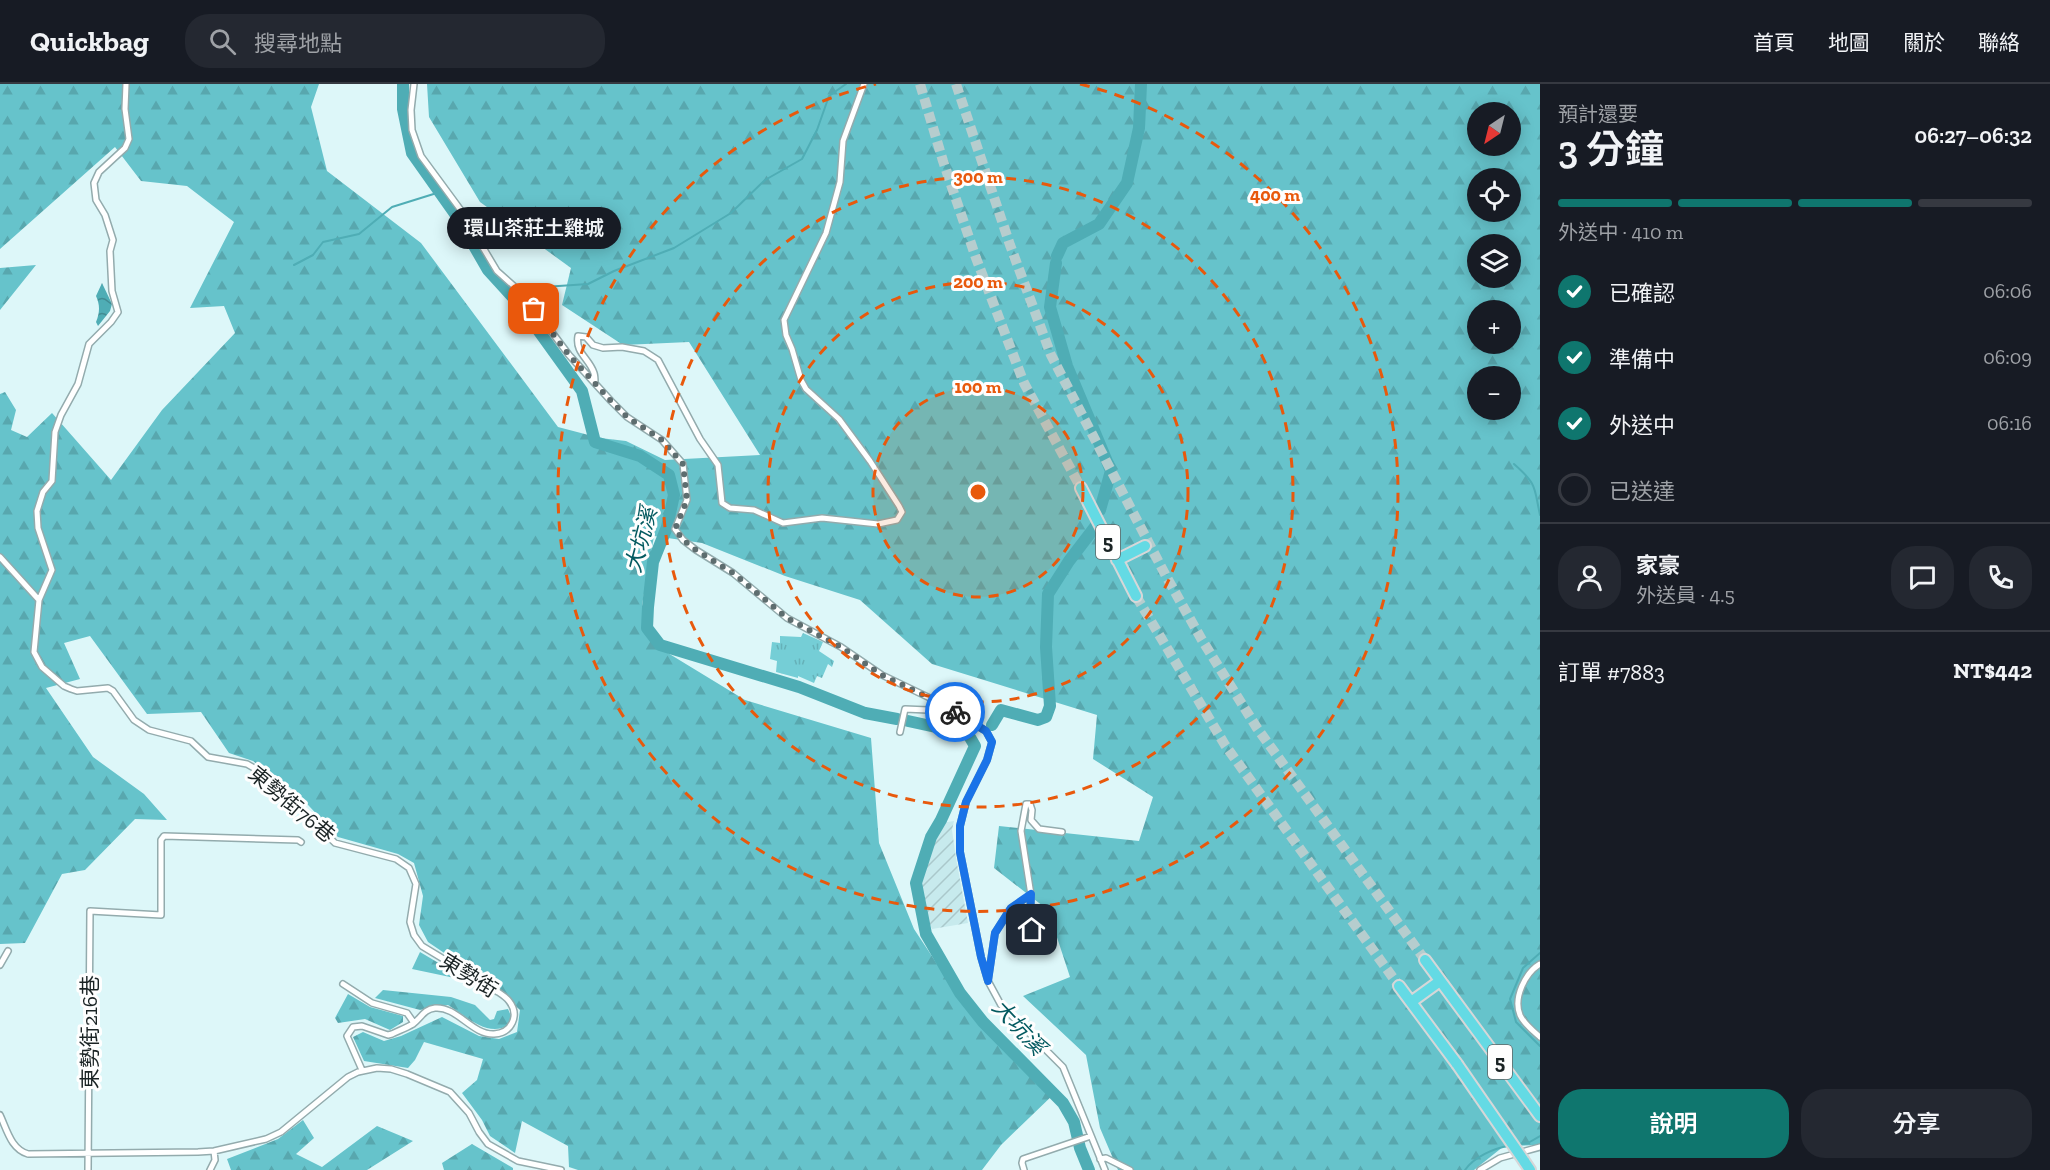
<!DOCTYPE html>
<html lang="zh-TW">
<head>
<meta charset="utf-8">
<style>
	body { margin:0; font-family:"Zilla Slab","Noto Sans TC",serif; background:#242831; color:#f1f3f6; height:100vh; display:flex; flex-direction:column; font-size:22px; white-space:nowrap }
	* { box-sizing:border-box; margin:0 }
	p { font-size:20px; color:#9ea1a6 }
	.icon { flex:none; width:33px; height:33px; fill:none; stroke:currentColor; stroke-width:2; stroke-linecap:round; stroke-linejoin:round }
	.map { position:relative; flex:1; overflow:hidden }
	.details { display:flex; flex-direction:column; background:#171b24; width:510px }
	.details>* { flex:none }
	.needle { width:39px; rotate:215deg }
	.fabs { position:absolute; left:1467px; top:18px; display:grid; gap:12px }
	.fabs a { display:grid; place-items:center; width:54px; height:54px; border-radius:50%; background:#171b24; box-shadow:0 3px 15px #0003; font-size:30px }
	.pin { position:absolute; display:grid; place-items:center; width:51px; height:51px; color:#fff; margin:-26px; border-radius:12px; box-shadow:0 3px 9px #0006 }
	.courier { position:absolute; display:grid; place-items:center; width:60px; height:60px; margin:-30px; border:4px solid #1a73e8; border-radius:50%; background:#fff; color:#222; box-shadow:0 2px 8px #0007 }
	.bubble { position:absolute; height:42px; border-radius:21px; background:#171b24; box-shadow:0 3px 15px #0003; font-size:20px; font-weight:600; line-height:42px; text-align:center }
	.headline em { font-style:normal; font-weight:600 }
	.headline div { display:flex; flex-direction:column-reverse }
	.headline { display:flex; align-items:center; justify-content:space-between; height:102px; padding:0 18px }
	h1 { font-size:39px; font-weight:600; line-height:45px }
	.bar { display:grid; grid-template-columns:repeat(4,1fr); gap:9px 6px; align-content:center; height:72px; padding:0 18px }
	.bar i { height:8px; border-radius:4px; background:#363941 }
	.bar .on { background:#0f766e }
	.bar p { grid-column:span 4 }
	.line { display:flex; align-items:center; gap:15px; padding:0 18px; border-top:2px solid #363941 }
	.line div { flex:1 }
	.round { display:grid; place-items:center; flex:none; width:63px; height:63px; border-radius:24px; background:#242831 }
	ol { padding:0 18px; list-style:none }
	li { display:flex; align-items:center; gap:18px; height:66px }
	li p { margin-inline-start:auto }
	li .icon { padding:6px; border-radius:50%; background:#0f766e; color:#fff; stroke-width:4 }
	li:last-child { color:#9ea1a6 }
	li i { width:33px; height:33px; border:3px solid #363941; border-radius:50% }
	.primary-button { display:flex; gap:12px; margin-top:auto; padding:12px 18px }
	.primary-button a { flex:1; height:69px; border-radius:24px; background:#0f766e; color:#fff; font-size:24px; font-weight:600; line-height:69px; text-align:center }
	.primary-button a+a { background:#242831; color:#f1f3f6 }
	header { display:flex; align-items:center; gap:36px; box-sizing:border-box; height:84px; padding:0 30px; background:#171b24; border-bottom:2px solid #363941 }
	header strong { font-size:28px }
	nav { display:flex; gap:33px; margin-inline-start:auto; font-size:21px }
	.search { width:420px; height:54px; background:#242831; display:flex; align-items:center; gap:15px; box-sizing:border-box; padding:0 21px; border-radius:24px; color:#9ea1a6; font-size:22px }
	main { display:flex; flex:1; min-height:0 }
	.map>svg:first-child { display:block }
</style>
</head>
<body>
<header>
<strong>Quickbag</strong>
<div class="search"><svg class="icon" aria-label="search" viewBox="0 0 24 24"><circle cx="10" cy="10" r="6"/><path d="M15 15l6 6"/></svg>搜尋地點</div>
<nav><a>首頁</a><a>地圖</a><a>關於</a><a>聯絡</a></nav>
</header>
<main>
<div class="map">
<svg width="1540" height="1086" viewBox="0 0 1540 1086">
	<defs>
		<pattern id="industrial-furrows" width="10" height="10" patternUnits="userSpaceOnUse" patternTransform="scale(1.5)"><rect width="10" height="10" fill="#c7eaed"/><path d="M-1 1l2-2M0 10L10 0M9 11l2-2" fill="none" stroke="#aac8cb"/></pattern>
		<pattern id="grass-tufts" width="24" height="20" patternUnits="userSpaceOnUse" patternTransform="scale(1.5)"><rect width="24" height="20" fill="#75ced6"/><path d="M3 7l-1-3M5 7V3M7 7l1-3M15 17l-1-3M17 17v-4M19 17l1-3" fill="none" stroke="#65b1b8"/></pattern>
		<pattern id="forest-firs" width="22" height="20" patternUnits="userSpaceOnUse" patternTransform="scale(1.5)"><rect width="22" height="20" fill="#66c3cb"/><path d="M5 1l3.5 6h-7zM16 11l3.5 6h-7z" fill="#58a7ae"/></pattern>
		<pattern id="water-waves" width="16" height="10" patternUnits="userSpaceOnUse" patternTransform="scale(1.5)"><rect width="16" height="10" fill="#4fadb5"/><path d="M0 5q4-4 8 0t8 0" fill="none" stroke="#418c93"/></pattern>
	</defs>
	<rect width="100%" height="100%" fill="#ddf7f9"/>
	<path fill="url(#industrial-furrows)" d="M954,737L952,746L956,774L968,839L932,845L927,836L921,811V792L926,772L941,739Z"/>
	<path fill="url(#grass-tufts)" d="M803,549L823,558L819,567L834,577L832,583L828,580L822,594L817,592L814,599L798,592V594L776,588L777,577L770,575L772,558L780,559V552L801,553Z"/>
	<path fill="url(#forest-firs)" fill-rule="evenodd" d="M0,0H319L311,23L327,87L421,159L558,343L600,354L626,357L665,376L760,371L689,258L623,261L562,221L571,184L480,118L429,33L427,0H1540V1061L1504,1062L1474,1086H1118L1100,1044L1086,971L1023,912L1070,893L1048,826L994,784L999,742L1139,757L1153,713L1093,675L1097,631L932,580L860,516L785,492L702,459L654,452L642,521L658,563L745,616L871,654L879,759L914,845L947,895L1008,963L1056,1008L1001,1061L982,1086H578L569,1083L568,1062L522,1037L515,1069L490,1052L482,1036L462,1009L477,996L483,975L424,958L415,976L408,984L364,977L353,953L363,948L384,957L401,952L442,933L479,952L499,955L517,948L520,926L496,904L428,858L419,841L423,812L414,779L398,770L338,753L295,707L253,677L229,669L201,628L147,630L90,552L64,559L80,595L46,604L93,673L144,710L167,736L135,735L85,786L62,790L25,859L0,860V310L5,308L16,326L11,346L27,353L52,329L111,396L162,326L235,249L224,222L190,224L234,138L187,102L141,97L115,63L0,165ZM1478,28H1510V62H1478ZM1478,94H1510V128H1478ZM1478,160H1510V194H1478ZM1478,226H1510V260H1478ZM1478,292H1510V326H1478Z
		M36,181L0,226V184Z
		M420,868L469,897L412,885Z
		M383,906L451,913L475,921L490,936L494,935L497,927L508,925L511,932L509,941C487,954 466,932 448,921L420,926L375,914Z
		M348,910L370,923L403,932V938L390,946L365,935L338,939L335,934Z
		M303,1036L314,1054L296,1070L322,1083L377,1042L413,1057L367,1086H231L227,1075L278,1055Z
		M472,1060L513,1084V1086H444L442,1079Z"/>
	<path fill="url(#water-waves)" d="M102,199L112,220L110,227L98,242L96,238C100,228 100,221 96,212Z"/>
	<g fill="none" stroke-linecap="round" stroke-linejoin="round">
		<path stroke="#4fadb5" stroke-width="2" d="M294,181L313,171L323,158L359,150L392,123L440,108
			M529,209L544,203L588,200L614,187L674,164L731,129L765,96L802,75L817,46L829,12L846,0
			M520,221L521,219
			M1514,380C1538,401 1534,404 1540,431
			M1540,869L1523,884L1510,915L1516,938L1540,962
			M1518,1060L1528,1059L1540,1052
			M1465,1086C1474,1073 1494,1064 1509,1062"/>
		<path stroke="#4fadb5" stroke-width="12" d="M403,0V25L412,69L458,134L488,186L520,221L582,307L595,358L640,372L669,391L674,411L667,443L653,478L648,523L647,544L660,561L799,603L865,629L897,635
			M1057,172L1063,159L1099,140L1127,99L1139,44L1141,0
			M1056,179L1050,223L1067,282L1111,387L1100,426
			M908,637L968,650L975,662L941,736L931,753L916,799L926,850L960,909L983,938L1063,1019L1074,1038L1080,1064L1089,1086
			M992,641L1001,626L1038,636L1046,633L1050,622L1046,563L1048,510L1069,477L1095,443"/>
		<path stroke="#b6cdce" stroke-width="10" stroke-dasharray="10 5" stroke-linecap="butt" d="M920,0L943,77L976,174L1024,299L1081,404
			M956,0L1010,161L1051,271L1166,492L1202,556L1257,644L1425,876
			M1136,512L1225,661L1399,902"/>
		<defs>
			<path id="street" d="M126,0L125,25L129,55L125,64L99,88L94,99L96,116L105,131L113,156L110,167L112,207L118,228L111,238L89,260L78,300L61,331L55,348L52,397L43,408L37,427L38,444L52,486L39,516L34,568L42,583L64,602L71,605L77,607L108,604L113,607L134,636L149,646L191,657L208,673L247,680L254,684L281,706L335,759L396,775L409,784L416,800L410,838L414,851L422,862L498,908C501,910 506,913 509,917C520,931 512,949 494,950C472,951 457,922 435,924C424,925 421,934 413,940C406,944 398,947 392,950L388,951L362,942L353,943L347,952L362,986
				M414,0L411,26L412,46L421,72L460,125L497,187L524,211L569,271L611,317L627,333L662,356L683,380L687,416L675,445L683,456L696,466L733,489L787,534L841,563L882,591L932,615L986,647L992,658L987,676L966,718L960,742V768L981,873L988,897L1001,921L1063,983L1105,1086
				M595,299C595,296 595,292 594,289C589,274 575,269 578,252L586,253L593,261L603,264L622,263L644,267L658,276L700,355L718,381L722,419L730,424L754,426L783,439L822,434L878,440L897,436L902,428L899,422L870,377L839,335L806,305L801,296L792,265L786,251L784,236L826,149L840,98L843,57L864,0
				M0,473L39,516
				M900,648L905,625L951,627
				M1033,846L1030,834L1031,811L1021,747L1026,720H1030L1032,726L1031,736L1039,745L1062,748
				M1540,880C1525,889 1513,914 1520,931C1524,940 1533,947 1540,953
				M0,881L8,867
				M988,896L995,849L1011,824L1031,811
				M343,900L372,919L407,929L414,939
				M0,1031C7,1046 11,1065 28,1070L198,1068L214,1067L266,1055L281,1048L348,993L358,988L377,984L391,985L407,990L450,1008L469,1029L479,1048L488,1060L518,1077L561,1086
				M1100,1075L1106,1074L1130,1086
				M88,1086L90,827L161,831V756L164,752L298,756L301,758
				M210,1086L215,1076L214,1067
				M1024,1086L1022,1079L1023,1075L1091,1052
				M1480,1086L1500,1074L1540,1063"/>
			<path id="highway" d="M1081,404L1136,512
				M1117,476L1145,462
				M1425,876L1540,1032
				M1399,902L1457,980
				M1411,918L1440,897
				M1524,1077L1530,1086"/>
		</defs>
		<use href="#street" stroke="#93abad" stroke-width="8"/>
		<use href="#highway" stroke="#d6d7d8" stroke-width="14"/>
		<use href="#street" stroke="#fff" stroke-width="5"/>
		<use href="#highway" stroke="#64dae4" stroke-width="10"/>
		<defs>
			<path id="highway-bridge" d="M1457,980L1524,1077"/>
		</defs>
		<use href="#highway-bridge" stroke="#d6d7d8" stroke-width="14" stroke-linecap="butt"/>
		<use href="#highway-bridge" stroke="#64dae4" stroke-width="10"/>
	</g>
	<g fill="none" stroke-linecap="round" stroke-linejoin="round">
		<path stroke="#5e6d6f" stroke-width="6" stroke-dasharray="0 10.8" d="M534,225L569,271L611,317L627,333L662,356L683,380L687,416L675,445L683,456L696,466L733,489L787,534L841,563L882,591L932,615L955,628"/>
		<path stroke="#1a73e8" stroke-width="8" d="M955,628L986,647L992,658L987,676L966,718L960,742V768L981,873L988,897L995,849L1011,824L1031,810L1030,834L1032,846"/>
	</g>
	<circle cx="978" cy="408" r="105" fill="#e8590c" fill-opacity=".12"/>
	<g fill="none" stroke="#e8590c" stroke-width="3" stroke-dasharray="10 8">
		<circle cx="978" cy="408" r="105"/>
		<circle cx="978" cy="408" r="210"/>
		<circle cx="978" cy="408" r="315"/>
		<path d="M1080 0A420 420 0 1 1 876 0"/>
	</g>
	<g text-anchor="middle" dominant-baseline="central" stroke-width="6" stroke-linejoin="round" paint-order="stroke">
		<g fill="#fefefe" stroke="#5e6565" stroke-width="1.5">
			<rect x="1096" y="441" width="24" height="34" rx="4.5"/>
			<rect x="1488" y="961" width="24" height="34" rx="4.5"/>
		</g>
		<g font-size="20" font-weight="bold" fill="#1a2324">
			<text x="1108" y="458">5</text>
			<text x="1500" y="978">5</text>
		</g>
		<g font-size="21" fill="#1a2324" stroke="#fefefe">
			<text transform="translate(292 720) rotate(40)">東勢街76巷</text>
			<text transform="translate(469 891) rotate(32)">東勢街</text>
			<text transform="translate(89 948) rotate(-90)">東勢街216巷</text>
		</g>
		<g font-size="22" font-style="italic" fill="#045a60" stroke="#fefefe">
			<text transform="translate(641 456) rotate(-75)">大坑溪</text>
			<text transform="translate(1019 943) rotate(47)">大坑溪</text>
		</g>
	</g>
	<circle cx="978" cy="408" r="9" fill="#e8590c" stroke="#fefefe" stroke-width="3"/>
	<g font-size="18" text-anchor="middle" font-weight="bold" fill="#e8590c" stroke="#fefefe" stroke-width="6" stroke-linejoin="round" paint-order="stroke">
		<text x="978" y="99">300 m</text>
		<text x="1275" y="117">400 m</text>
		<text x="978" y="204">200 m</text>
		<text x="978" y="309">100 m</text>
	</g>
</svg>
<div class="fabs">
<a><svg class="needle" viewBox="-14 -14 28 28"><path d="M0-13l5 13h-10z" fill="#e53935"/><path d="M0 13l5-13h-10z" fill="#9ea1a6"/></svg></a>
<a><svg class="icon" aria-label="locate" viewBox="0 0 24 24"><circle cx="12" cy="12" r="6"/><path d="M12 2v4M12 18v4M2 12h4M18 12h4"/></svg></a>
<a><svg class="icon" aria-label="layers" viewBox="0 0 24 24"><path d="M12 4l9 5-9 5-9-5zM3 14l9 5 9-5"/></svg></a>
<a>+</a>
<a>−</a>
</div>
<div class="pin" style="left:534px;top:225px;background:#ea580c"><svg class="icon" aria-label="bag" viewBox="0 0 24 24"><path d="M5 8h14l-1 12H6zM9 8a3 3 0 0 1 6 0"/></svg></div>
<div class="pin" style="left:1032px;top:846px;background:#1f2937"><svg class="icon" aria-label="home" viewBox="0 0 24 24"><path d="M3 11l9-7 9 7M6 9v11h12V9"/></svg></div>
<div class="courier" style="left:955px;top:628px"><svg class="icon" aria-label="bike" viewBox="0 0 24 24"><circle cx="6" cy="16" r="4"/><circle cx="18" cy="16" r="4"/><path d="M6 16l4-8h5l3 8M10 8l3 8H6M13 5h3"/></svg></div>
<div class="bubble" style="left:447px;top:123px;width:174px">環山茶莊土雞城</div>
</div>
<section class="details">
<div class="headline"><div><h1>3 分鐘</h1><p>預計還要</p></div><em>06:27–06:32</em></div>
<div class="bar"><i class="on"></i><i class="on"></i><i class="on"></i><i></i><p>外送中 · 410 m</p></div>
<ol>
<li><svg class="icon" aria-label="check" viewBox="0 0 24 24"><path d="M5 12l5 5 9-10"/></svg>已確認<p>06:06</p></li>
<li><svg class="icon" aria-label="check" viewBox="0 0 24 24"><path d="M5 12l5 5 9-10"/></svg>準備中<p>06:09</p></li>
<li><svg class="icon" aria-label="check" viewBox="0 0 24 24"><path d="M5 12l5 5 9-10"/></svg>外送中<p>06:16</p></li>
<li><i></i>已送達</li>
</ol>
<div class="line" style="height:108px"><a class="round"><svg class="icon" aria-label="person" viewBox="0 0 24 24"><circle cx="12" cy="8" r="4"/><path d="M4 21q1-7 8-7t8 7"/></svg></a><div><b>家豪</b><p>外送員 · 4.5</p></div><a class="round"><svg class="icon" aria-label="chat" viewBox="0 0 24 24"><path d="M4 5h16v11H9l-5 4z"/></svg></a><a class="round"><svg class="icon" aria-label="phone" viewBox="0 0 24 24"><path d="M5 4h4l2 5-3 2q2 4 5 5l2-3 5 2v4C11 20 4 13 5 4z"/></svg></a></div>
<div class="line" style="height:78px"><div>訂單 #7883</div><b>NT$442</b></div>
<div class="primary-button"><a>說明</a><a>分享</a></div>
</section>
</main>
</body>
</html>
